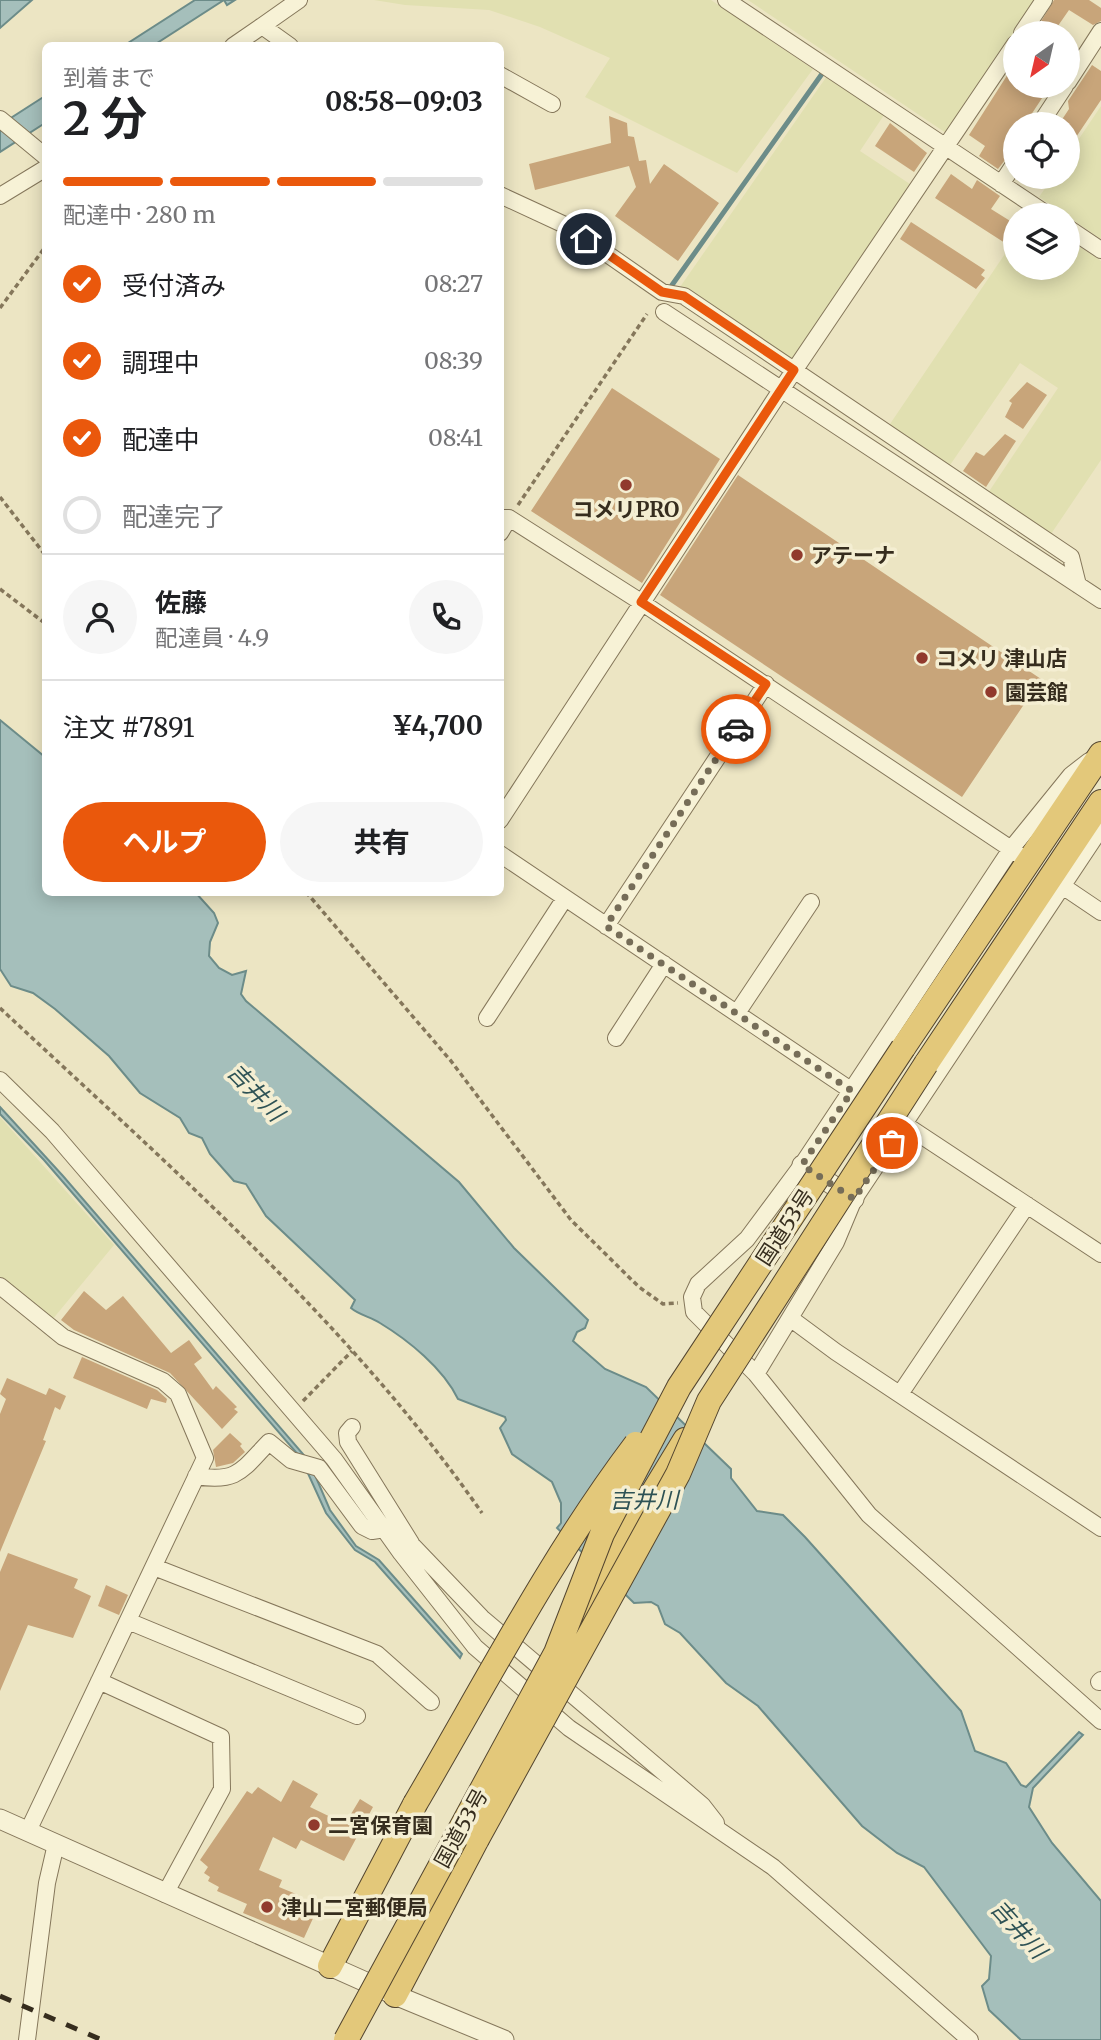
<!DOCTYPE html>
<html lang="ja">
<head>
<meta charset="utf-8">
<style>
	body { margin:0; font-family:Merriweather,"Noto Sans JP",serif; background:#f6f6f6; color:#202124; height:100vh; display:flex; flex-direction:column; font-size:26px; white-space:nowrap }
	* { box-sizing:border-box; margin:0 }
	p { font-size:23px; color:#757577 }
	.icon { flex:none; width:38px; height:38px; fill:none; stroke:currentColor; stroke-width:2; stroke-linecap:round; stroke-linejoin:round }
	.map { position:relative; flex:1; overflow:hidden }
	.side { position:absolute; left:42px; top:42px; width:462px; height:854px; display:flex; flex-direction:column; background:#fff; border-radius:10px; box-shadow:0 4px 18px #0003 }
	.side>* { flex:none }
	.needle { width:46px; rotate:214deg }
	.fabs { position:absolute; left:1003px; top:21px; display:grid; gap:14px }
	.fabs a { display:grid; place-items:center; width:77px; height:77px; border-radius:50%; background:#fff; box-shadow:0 4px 18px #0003; font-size:35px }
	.pin { position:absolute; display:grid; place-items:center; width:60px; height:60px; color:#fff; margin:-30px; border:4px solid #fff; border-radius:50%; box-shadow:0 2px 7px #0007 }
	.courier { position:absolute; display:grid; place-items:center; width:70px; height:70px; margin:-35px; border:5px solid #ea580c; border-radius:50%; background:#fff; color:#222; box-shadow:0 2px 9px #0007 }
	.head em { font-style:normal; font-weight:700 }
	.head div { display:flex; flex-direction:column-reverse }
	.head { display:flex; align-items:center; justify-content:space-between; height:119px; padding:0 21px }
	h1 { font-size:46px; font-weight:700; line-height:52px }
	.bar { display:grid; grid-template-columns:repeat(4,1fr); gap:10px 7px; align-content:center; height:84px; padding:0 21px }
	.bar i { height:9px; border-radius:5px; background:#e0e0e0 }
	.bar .current { background:#ea580c }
	.bar p { grid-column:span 4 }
	.line { display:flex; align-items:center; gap:18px; padding:0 21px; border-top:2px solid #e0e0e0 }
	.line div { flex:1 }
	.round { display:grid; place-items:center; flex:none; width:74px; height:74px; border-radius:37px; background:#f6f6f6 }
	ol { padding:0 21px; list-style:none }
	li { display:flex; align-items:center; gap:21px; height:77px }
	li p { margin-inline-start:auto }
	li .icon { padding:7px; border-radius:50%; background:#ea580c; color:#fff; stroke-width:4 }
	li:last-child { color:#757577 }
	li i { width:38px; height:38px; border:4px solid #e0e0e0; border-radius:50% }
	.button { display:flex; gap:14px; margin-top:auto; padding:14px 21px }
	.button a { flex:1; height:80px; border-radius:42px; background:#ea580c; color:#fff; font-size:28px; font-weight:700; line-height:80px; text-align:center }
	.button a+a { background:#f6f6f6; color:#202124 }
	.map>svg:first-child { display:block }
</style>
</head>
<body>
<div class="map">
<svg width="1101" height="2040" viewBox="0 0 1101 2040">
	<rect width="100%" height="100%" fill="#ece5c3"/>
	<path fill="#e1e0b1" d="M374,0H711L813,69L737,173L585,97L610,58L540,27L489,10L405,5Z
		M748,0H1039L949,135Z
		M827,76L884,115L860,151L913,186L793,362L680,287Z
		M1101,106V239L1039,197L1053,177H1068V155Z
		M1015,239V268H1068V239L1101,261V460L1051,534L988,493L1058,388L1020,363L948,468L888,427Z
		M0,1117L114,1245L52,1320L0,1278Z"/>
	<path fill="#a5bfbb" stroke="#6c8c89" stroke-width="2" d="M0,0H32L0,28Z
		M195,0H235L227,5L224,0L154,45H125Z
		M45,96V123L0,152V125Z
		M0,720L45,757L46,892L196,893L214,913L218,923L210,942L209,956L219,968L232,975L246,971L241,994L246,1001L459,1182L514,1248L588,1320L585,1328L577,1332L573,1341L605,1369L646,1387L731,1469V1478L757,1511L783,1515L805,1537L961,1711L975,1751L1006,1763L1021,1785L1026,1787L1079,1732L1083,1735L1033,1788L1029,1807L1052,1843L1101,1901V2040H1021L989,2010L982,1986L989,1979L991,1956L924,1867L897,1853L862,1826L758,1706L726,1683L680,1633L665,1624L658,1606L651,1602L634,1603L557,1528L561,1523V1503L552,1482L512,1454L500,1428L506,1420L505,1417L458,1399C443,1368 408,1340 380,1323C371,1317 359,1315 351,1308L355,1300L266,1216L246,1184L234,1181L210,1154L202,1138L189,1133L180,1118L140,1093L109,1056L55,1009L33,993L11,986L0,969Z
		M0,1107L63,1176L309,1461L330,1510L356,1546L379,1560L462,1654L460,1658L375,1562L355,1550L326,1513L301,1458L44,1160L0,1114Z"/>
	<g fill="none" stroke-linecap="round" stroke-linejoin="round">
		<path stroke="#6c8c89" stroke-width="5" d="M672,285L824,71"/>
	</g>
	<path fill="#c8a57a" d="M1054,0H1089L1101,8V21L1093,25L1069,10L1053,33H1034Z
		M1015,63V86H1050L1025,124H1015V147L998,169L979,156L985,146L969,135Z
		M1092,65L1101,71V100L1068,149V124H1059L1069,109L1068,101Z
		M609,116L627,123L628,136L634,137L639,161L646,160L650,184L664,164L719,203L678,261L615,216L636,187L629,166L535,190L529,164L611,143Z
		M890,123L927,153L914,172L875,146Z
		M951,174L972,189L977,180L1000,196L991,209L1015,224V230L1005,243L935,198Z
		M911,222L985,270L981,275L985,278L976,289L900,239Z
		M1027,382L1047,395L1023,429L1005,417L1012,403L1009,401Z
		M612,388L720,459L642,583L531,511Z
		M1005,434L1016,441L986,487L963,471L976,452L984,456Z
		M738,475L1041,679L962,797L660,595Z
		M84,1291L106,1310L123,1296L171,1353L189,1340L202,1358L194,1364L213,1390L216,1386L237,1407L234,1409L238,1412L222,1429L170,1373L74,1330L61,1320Z
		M82,1357L157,1390L167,1399L166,1403L151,1399L147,1409L73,1378Z
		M7,1378L46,1395L49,1388L66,1396L60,1410L55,1407L43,1440L46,1441L0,1552V1414L6,1399L0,1394Z
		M230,1433L242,1444L240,1446L245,1452L233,1463L216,1467L213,1450Z
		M8,1553L78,1579L74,1588L91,1596L73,1638L28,1625L0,1691V1572Z
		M106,1585L128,1595L119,1615L98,1606Z
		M293,1780L318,1794L310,1807L345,1824L360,1799L373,1807L344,1861L301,1840L296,1849L273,1837L259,1870L282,1880L279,1887L296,1894L293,1903L315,1914L304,1938L243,1913L247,1904L217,1891L219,1887L208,1881L210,1877L204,1873L208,1867L200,1860L247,1791L252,1794L258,1787L281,1802Z"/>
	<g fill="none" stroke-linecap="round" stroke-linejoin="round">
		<defs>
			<path id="minor" d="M726,0L1048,215
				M262,26L299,0
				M1022,33L1044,0
				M233,46L262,26L290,46
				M500,75L552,104
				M1068,82L1101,31
				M0,119L46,157
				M1040,124L1065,86
				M1001,184L1015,163
				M500,195L567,226L662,292L684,296L1071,557L1078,585
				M0,196L46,168
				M1068,228L1101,250
				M664,312L1101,600
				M500,518H509L641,602L1020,855
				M500,533L509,518
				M1089,761L1071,775L1011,849L802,1165L747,1239L698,1284L692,1297L694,1312L756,1374L869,1515L1101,1721
				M500,820L781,390L1015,44
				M500,854L852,1091
				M1055,881L1101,912
				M606,926L766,684
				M737,1013L811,902
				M487,1018L565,898
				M616,1038L664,964
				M0,1080L52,1131L334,1459L401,1553L475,1647L569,1728L773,1867L970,2040
				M904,1124L1101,1254
				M0,1286L63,1337L163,1381L178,1394L205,1458L28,1831
				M790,1318L836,1352L1101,1528
				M756,1374L836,1242L854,1199L1101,828
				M900,1394L1027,1205
				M352,1427L347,1433L348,1442L411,1543
				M196,1476C238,1483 242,1470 269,1442L291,1460L319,1468L362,1526L372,1531L385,1529L412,1545L482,1618L702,1805L716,1823
				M154,1567L377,1654L431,1702
				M128,1621L357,1716
				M99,1681L221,1737L222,1789L165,1894
				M1099,1682L1101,1680
				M27,2040L47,1883L56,1844"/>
			<path id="tertiary" d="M802,1165L854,1199
				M0,1819L395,1995L504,2040"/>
			<path id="trunk" d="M903,1048L1101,754
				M926,1064L1101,802
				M578,1616L685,1440
				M330,1966L415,1804
				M395,1995L477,1839"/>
		</defs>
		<use href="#minor" stroke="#85775b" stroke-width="18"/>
		<use href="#tertiary" stroke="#85775b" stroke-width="21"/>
		<use href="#trunk" stroke="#53452f" stroke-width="26"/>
		<path stroke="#85775b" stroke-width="3.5" stroke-dasharray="5 3.5" stroke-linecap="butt" d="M0,308L46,246
			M0,497L46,556
			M518,505L647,314
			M0,589L46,624
			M306,892L451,1061L571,1220L639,1287L663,1304L678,1303
			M0,1008C169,1166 349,1322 482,1513
			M303,1401L352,1351"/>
		<use href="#minor" stroke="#f7f2d6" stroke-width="16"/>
		<use href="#tertiary" stroke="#f7f2d6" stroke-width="19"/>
		<use href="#trunk" stroke="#e3c87a" stroke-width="24"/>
		<path stroke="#362d1e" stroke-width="5" stroke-dasharray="12 12" stroke-linecap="butt" d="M0,1996L102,2040"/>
		<defs>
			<path id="trunk-bridge" d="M415,1804C486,1683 552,1555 636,1444
				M477,1839L678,1474L709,1401L926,1064
				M346,2040L556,1653L602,1534L679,1387L903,1048"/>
		</defs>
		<use href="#trunk-bridge" stroke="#53452f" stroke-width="26" stroke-linecap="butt"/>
		<use href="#trunk-bridge" stroke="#e3c87a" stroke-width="24"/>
	</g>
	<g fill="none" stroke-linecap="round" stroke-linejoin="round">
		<path stroke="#766d58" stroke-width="7" stroke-dasharray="0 12.6" d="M736,729L606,926L852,1091L802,1165L854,1199L892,1143"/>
		<path stroke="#ea580c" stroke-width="9" d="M586,239L662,292L684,296L794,370L641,602L766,684L736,729"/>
	</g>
	<g fill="#913a2d" stroke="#f4eed2" stroke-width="2.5">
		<circle cx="626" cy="485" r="7"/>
		<circle cx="797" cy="555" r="7"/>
		<circle cx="922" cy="658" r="7"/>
		<circle cx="991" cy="692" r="7"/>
		<circle cx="314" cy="1825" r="7"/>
		<circle cx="267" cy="1907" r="7"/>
	</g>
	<g text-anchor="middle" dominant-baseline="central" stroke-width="7" stroke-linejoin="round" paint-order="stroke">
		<g font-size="21" font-weight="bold" fill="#362d1e" stroke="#f4eed2" text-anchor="start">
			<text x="626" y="509" text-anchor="middle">コメリPRO</text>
			<text x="811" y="555">アテーナ</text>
			<text x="936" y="658">コメリ 津山店</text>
			<text x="1005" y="692">園芸館</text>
			<text x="328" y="1825">二宮保育園</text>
			<text x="281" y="1907">津山二宮郵便局</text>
		</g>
		<g font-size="21" fill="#362d1e" stroke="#f4eed2">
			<text transform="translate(785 1227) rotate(-57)">国道53号</text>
			<text transform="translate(461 1828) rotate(-61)">国道53号</text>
		</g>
		<g font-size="23" font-style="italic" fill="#2e5255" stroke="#f4eed2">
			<text transform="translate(256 1092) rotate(46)">吉井川</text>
			<text x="644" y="1499">吉井川</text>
			<text transform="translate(1019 1929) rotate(48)">吉井川</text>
		</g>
	</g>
</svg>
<div class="fabs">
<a><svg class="needle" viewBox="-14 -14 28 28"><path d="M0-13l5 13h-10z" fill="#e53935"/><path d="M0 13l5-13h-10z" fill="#757577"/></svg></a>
<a><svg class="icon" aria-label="locate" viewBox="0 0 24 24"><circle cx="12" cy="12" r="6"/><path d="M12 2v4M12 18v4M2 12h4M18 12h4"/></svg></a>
<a><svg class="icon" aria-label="layers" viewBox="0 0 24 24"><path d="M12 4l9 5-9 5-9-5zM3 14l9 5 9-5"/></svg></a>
</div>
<div class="pin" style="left:892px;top:1143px;background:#ea580c"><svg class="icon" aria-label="bag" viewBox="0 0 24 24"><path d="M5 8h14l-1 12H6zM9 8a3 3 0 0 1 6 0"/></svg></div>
<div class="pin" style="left:586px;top:239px;background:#1f2937"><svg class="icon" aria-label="home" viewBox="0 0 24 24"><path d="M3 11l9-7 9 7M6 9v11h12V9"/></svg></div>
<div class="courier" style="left:736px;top:729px"><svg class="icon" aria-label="car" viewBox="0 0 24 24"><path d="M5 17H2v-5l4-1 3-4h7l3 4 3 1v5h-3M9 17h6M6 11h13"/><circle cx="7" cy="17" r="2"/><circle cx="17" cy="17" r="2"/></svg></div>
<section class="side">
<div class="head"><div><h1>2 分</h1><p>到着まで</p></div><em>08:58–09:03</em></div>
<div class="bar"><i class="current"></i><i class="current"></i><i class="current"></i><i></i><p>配達中 · 280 m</p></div>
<ol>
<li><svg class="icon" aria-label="check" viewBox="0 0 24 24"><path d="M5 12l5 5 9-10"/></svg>受付済み<p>08:27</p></li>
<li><svg class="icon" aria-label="check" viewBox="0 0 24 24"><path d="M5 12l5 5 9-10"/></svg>調理中<p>08:39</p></li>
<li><svg class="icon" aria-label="check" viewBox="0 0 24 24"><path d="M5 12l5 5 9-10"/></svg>配達中<p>08:41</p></li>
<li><i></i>配達完了</li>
</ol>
<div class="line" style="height:126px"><a class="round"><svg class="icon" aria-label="person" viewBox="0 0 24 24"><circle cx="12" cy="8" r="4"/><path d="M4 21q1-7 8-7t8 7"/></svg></a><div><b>佐藤</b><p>配達員 · 4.9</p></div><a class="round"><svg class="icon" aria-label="phone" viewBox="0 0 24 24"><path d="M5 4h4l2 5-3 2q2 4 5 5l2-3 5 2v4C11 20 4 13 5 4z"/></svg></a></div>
<div class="line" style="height:91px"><div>注文 #7891</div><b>¥4,700</b></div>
<div class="button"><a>ヘルプ</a><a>共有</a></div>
</section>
</div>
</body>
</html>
